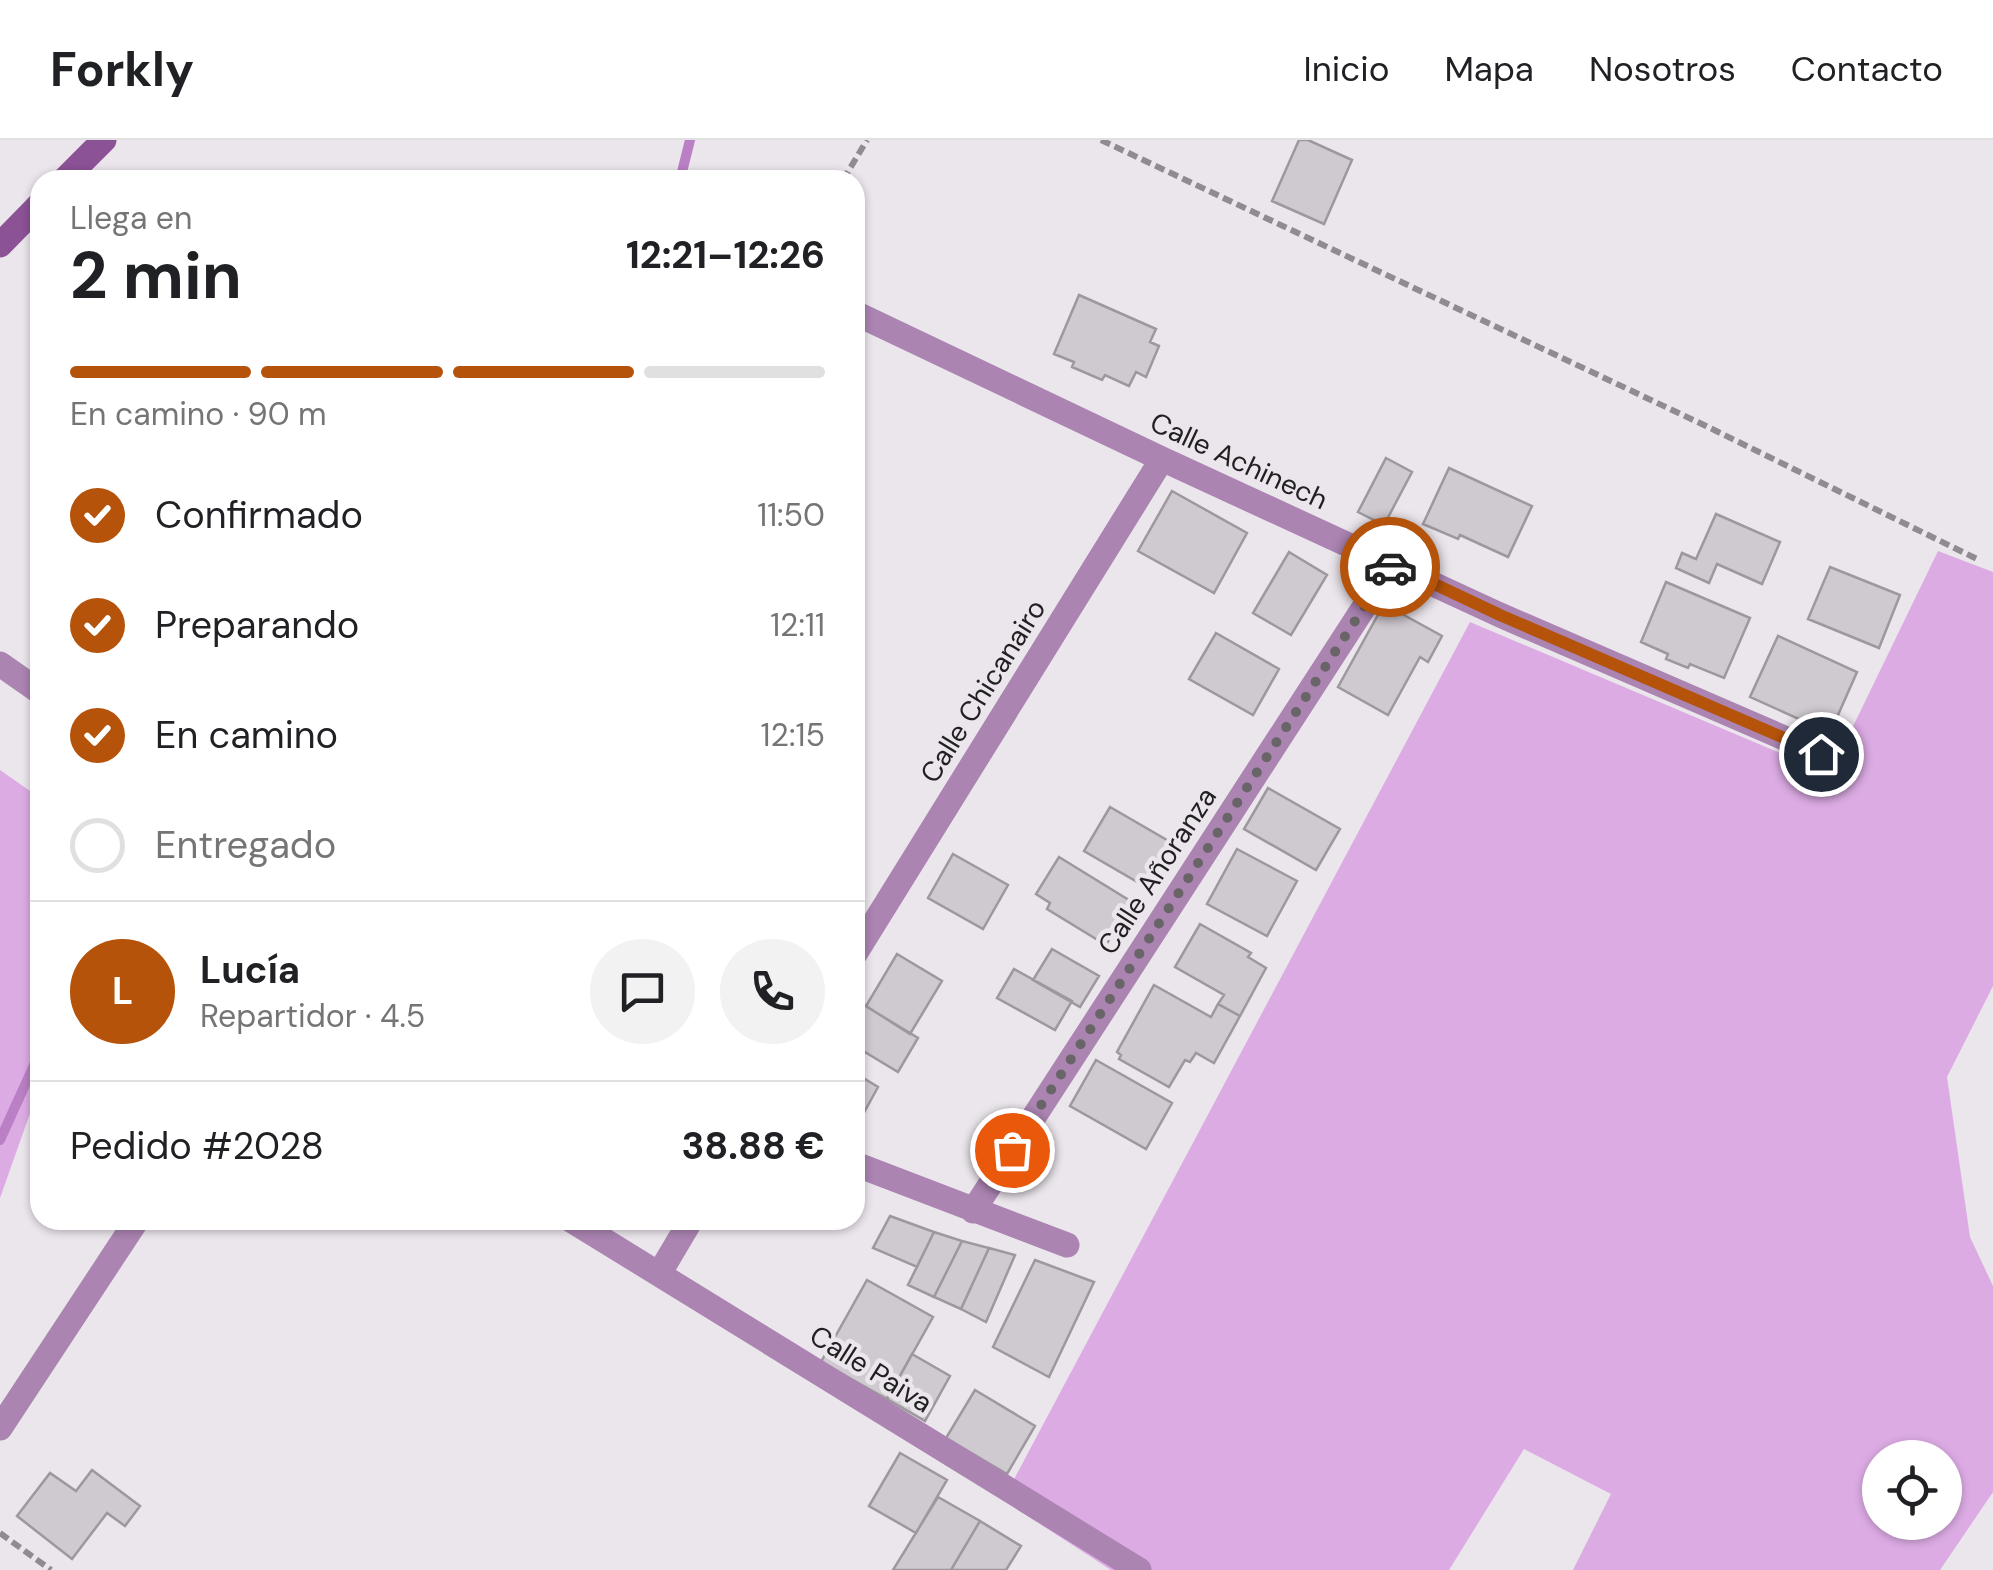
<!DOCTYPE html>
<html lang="es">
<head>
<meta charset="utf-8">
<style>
	body { margin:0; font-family:"DM Sans",sans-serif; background:#f2f2f2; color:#202124; height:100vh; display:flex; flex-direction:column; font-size:38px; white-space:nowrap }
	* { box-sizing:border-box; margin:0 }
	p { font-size:32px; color:#757577 }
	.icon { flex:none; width:55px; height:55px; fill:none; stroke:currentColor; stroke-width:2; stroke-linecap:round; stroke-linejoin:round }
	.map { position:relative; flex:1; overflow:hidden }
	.details { position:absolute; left:30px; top:30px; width:835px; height:1060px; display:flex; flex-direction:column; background:#fff; border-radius:30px; box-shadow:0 2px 8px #0004 }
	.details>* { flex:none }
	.buttons { position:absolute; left:1862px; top:1300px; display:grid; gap:20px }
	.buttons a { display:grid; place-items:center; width:100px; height:100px; border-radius:50%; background:#fff; box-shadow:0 2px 8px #0004; font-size:50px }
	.pin { position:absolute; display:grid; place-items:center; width:85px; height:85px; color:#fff; margin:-42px; border:5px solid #fff; border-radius:50%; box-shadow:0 2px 10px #0007 }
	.courier { position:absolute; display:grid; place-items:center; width:100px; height:100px; margin:-50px; border:8px solid #b45309; border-radius:50%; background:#fff; color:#222; box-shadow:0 2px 12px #0007 }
	.head em { font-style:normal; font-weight:700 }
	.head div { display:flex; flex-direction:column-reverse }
	.head { display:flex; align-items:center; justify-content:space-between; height:170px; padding:0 40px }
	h1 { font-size:65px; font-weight:700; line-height:75px }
	.bar { display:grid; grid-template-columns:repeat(4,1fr); gap:15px 10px; align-content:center; height:120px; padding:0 40px }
	.bar i { height:12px; border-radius:8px; background:#e0e0e0 }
	.bar .current { background:#b45309 }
	.bar p { grid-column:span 4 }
	.line { display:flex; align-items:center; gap:25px; padding:0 40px; border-top:2px solid #e0e0e0 }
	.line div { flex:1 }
	.round { display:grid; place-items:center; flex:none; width:105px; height:105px; border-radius:52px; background:#f2f2f2 }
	ol { padding:0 40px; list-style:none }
	li { display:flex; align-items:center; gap:30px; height:110px }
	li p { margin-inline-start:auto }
	li .icon { padding:10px; border-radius:50%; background:#b45309; color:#fff; stroke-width:4 }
	li:last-child { color:#757577 }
	li i { width:55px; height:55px; border:5px solid #e0e0e0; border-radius:50% }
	header { display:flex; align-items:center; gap:60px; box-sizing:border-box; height:140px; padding:0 50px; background:#fff; border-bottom:2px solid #e0e0e0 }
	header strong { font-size:48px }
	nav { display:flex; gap:55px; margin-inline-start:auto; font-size:35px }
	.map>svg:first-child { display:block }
</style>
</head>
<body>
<header>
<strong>Forkly</strong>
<nav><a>Inicio</a><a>Mapa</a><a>Nosotros</a><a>Contacto</a></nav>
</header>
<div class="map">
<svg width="1993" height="1430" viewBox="0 0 1993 1430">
	<rect width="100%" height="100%" fill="#ebe5ec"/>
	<path fill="#dcabe4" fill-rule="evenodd" d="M1938,411L1993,432V846L1947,937L1970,1097L1993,1146V1352L1940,1430H1573L1611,1354L1524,1309L1449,1430H1111L1003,1360L1470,482L1830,634ZM1880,1318H1945V1382H1880Z
		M0,630L40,658V945L0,1058Z"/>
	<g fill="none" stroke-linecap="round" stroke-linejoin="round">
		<path stroke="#ba7fc4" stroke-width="10" d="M680,40L690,0
			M0,1000L40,912"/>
	</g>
	<path fill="#cfc9d0" stroke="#9e989e" stroke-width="2.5" d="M1299,0H1308L1352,20L1324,84L1272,61Z
		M1079,155L1156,189L1150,202L1159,206L1146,237L1136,232L1129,246L1105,235L1102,240L1072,227L1074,222L1054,214Z
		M1386,318L1412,332L1384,385L1358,372Z
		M1449,328L1532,366L1508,417L1460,395L1458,399L1423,384Z
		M1172,351L1247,393L1214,453L1138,411Z
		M1716,374L1780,402L1762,444L1717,424L1709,443L1676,428L1682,413L1696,419Z
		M1289,412L1327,435L1291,495L1253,473Z
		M1830,427L1900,455L1879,508L1808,479Z
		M1666,442L1750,478L1724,538L1690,524L1688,528L1666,519L1668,514L1641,502Z
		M1384,464L1442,496L1428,522L1420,517L1388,575L1338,547Z
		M1216,493L1279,529L1253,575L1189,539Z
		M1778,496L1857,532L1830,593L1750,557Z
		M1268,648L1340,689L1316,730L1244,689Z
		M1110,667L1172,703L1146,747L1084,711Z
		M1237,709L1297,741L1267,796L1207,764Z
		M953,714L1008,745L983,789L928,758Z
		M1059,717L1132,762L1106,805L1047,769L1050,763L1036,754Z
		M1200,784L1251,813L1248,817L1266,828L1240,876L1218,864L1224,855L1175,827Z
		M1052,809L1099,836L1080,867L1033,840Z
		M897,814L942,841L910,894L866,866Z
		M1014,829L1072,861L1055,890L997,858Z
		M1154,845L1211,877L1218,864L1240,876L1214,923L1196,913L1190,922L1185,920L1169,947L1119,919L1121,915L1117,912Z
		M859,862L918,898L898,932L855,906V868Z
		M1096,920L1172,963L1146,1009L1070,966Z
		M855,933L878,947L855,989Z
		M890,1076L934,1092L917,1127L873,1108Z
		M934,1092L962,1101L934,1157L908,1145Z
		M962,1101L989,1108L961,1169L934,1157Z
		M989,1108L1015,1115L986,1182L961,1169Z
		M1035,1120L1094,1142L1049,1237L993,1207Z
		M867,1140L933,1177L887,1259L821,1222Z
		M912,1214L950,1236L925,1281L887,1259Z
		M975,1250L1035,1286L1007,1334L946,1298Z
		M900,1313L947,1340L916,1393L869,1366Z
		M92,1330L140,1366L125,1386L107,1373L72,1419L17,1376L50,1333L76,1351Z
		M938,1357L980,1381L951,1430H893Z
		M980,1381L1021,1406L1006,1430H951Z"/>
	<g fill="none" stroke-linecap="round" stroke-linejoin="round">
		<path stroke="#8f8b90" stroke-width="6" stroke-dasharray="10 5" stroke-linecap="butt" d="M1101,0L1706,286L1979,420
			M843,40L867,0
			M0,1393L51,1430"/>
		<path stroke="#ab84b2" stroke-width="25" d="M855,173L1162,319L1500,475L1821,614
			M0,524L40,552
			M855,814L1162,319
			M855,1024L1067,1105
			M973,1071L1392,424
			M571,1080L1139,1430
			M659,1134L691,1080
			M0,1288L137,1080"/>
		<path stroke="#8c5296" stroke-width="25" d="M64,40L104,0
			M0,105L40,64"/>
	</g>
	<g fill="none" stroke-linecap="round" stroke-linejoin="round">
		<path stroke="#686468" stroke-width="10" stroke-dasharray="0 18" d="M1012,1010L1390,427"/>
		<path stroke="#b45309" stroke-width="12" d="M1390,427L1392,424L1500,475L1821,614"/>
	</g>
	<g text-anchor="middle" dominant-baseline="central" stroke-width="9" stroke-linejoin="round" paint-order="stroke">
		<g font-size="28" fill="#211f21" stroke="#ebe5ec">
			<text transform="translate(1239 321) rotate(25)">Calle Achinech</text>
			<text transform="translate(983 551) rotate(-58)">Calle Chicanairo</text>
			<text transform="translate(1157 731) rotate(-57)">Calle Añoranza</text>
			<text transform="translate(871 1229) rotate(32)">Calle Paiva</text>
		</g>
	</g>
</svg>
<div class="buttons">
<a><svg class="icon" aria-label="locate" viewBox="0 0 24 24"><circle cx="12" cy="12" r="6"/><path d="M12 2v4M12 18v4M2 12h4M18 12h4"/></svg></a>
</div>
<div class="pin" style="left:1012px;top:1010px;background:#ea580c"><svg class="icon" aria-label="bag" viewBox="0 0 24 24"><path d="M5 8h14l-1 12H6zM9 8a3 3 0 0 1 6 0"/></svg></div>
<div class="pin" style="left:1821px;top:614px;background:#1f2937"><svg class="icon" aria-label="home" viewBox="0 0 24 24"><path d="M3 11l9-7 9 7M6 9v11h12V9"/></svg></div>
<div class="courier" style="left:1390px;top:427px"><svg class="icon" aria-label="car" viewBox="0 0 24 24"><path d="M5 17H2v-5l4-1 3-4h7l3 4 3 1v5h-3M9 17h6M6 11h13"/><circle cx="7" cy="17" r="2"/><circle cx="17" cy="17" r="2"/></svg></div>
<section class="details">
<div class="head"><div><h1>2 min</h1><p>Llega en</p></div><em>12:21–12:26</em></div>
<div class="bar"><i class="current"></i><i class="current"></i><i class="current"></i><i></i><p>En camino · 90 m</p></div>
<ol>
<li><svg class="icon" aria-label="check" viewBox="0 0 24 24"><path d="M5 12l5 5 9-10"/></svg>Confirmado<p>11:50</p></li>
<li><svg class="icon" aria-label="check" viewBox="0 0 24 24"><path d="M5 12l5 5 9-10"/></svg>Preparando<p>12:11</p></li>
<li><svg class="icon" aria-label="check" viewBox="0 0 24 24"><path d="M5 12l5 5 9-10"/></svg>En camino<p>12:15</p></li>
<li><i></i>Entregado</li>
</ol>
<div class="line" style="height:180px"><b class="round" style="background:#b45309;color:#fff">L</b><div><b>Lucía</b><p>Repartidor · 4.5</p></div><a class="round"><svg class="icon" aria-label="chat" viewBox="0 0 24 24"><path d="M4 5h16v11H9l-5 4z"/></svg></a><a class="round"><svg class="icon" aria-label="phone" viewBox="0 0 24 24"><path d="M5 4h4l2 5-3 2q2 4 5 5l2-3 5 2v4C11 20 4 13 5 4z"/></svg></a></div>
<div class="line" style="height:130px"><div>Pedido #2028</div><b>38.88 €</b></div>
</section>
</div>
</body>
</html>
